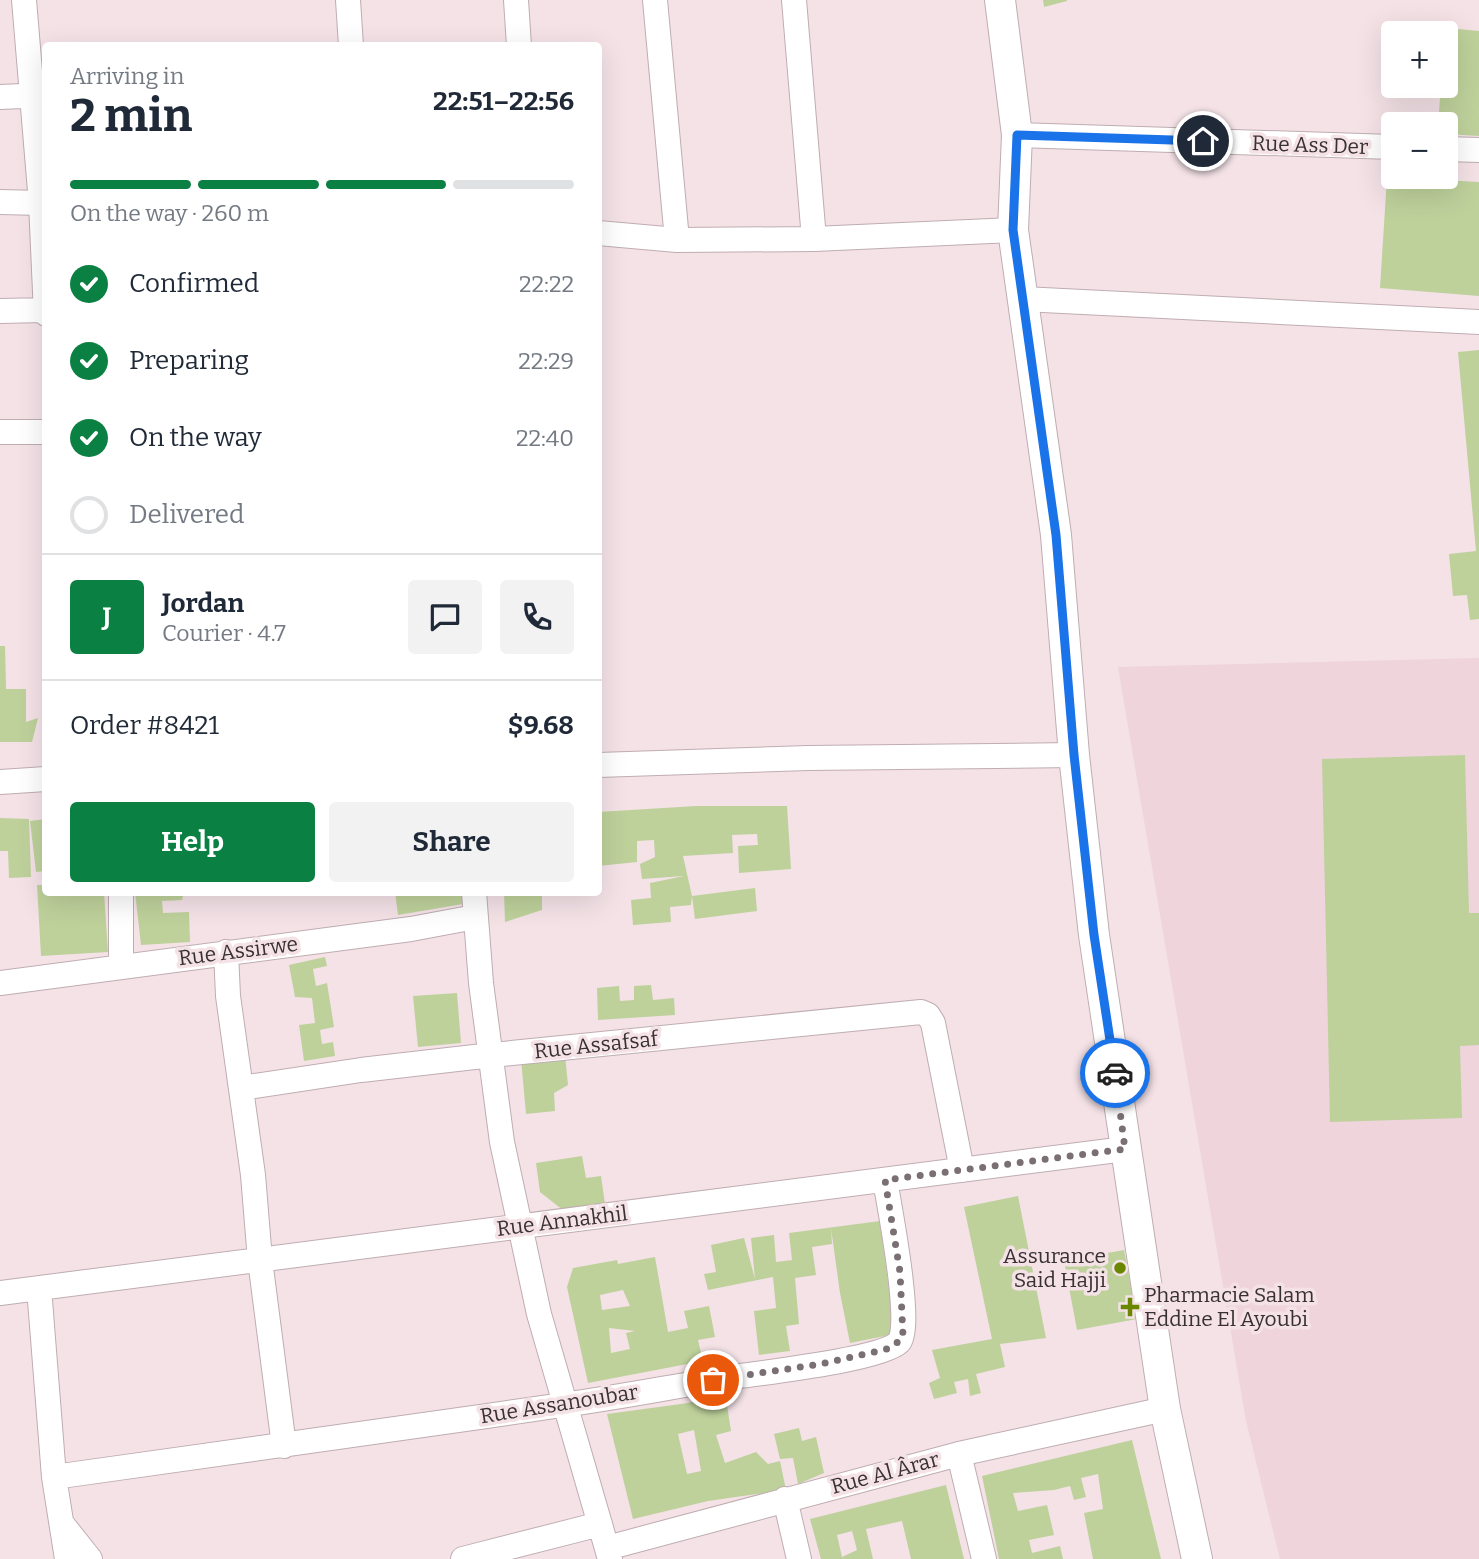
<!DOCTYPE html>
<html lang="en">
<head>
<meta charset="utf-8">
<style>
	body { margin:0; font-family:Bitter,serif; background:#f2f2f3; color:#1f2937; height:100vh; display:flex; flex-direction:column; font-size:26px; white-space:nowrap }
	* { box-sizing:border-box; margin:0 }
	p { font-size:23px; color:#747a83 }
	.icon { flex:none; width:38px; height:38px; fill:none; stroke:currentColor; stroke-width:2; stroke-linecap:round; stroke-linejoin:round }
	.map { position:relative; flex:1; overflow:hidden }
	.drawer { position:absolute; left:42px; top:42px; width:560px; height:854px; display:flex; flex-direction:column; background:#fff; border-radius:7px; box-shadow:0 7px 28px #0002 }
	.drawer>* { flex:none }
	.tools { position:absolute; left:1381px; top:21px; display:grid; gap:14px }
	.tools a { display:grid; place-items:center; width:77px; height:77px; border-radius:7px; background:#fff; box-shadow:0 7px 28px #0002; font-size:35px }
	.pin { position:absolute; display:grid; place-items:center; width:60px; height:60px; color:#fff; margin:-30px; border:4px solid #fff; border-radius:50%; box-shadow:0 2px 7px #0007 }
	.courier { position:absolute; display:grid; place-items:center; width:70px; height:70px; margin:-35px; border:5px solid #1a73e8; border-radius:50%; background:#fff; color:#222; box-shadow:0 2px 9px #0007 }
	.summary em { font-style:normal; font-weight:700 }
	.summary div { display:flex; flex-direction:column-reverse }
	.summary { display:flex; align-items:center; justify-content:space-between; height:119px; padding:0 28px }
	h1 { font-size:46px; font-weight:700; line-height:52px }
	.bar { display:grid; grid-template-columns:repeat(4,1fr); gap:10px 7px; align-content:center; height:84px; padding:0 28px }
	.bar i { height:9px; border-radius:5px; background:#e0e1e3 }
	.bar .on { background:#0b8043 }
	.bar p { grid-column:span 4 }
	.line { display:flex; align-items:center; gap:18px; padding:0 28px; border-top:2px solid #e0e1e3 }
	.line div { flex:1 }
	.round { display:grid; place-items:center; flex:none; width:74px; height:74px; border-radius:7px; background:#f2f2f3 }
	ol { padding:0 28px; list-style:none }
	li { display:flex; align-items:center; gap:21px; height:77px }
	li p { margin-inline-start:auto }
	li .icon { padding:7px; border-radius:50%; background:#0b8043; color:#fff; stroke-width:4 }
	li:last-child { color:#747a83 }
	li i { width:38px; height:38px; border:4px solid #e0e1e3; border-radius:50% }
	.primary-button { display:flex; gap:14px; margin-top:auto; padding:14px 28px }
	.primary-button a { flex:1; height:80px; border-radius:7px; background:#0b8043; color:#fff; font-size:28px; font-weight:700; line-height:80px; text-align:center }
	.primary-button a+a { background:#f2f2f3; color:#1f2937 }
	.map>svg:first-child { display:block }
</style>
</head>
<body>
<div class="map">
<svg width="1479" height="1559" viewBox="0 0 1479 1559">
	<rect width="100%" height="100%" fill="#f4e2e7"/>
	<path fill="#efd4dc" d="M1479,658V1559H1280L1246,1421L1118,667Z"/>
	<path fill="#bed19b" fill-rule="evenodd" d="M1043,0H1067V1L1044,7Z
		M1447,28L1479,31V136L1446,134V124H1438L1441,86H1446Z
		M1387,177L1479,182V296L1380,288Z
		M1479,350V619L1470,620L1467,595L1453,596L1449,554L1476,551L1458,352Z
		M0,646H5L6,689H26V722L38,718L32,742H0Z
		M1465,755L1469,913H1479V1045L1460,1046L1462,1118L1330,1122L1322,759Z
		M696,806H787L791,869L739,873L738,846L758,845L757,834L732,835L733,853L683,856L692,896L691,905L670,907L671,922L633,925L631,900L651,898L650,883L684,876L642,879L640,864L655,857L654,840L637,841V862L598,866V812Z
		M0,818L29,819L31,877L9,878L8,851H0Z
		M46,819V871L36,872L30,821Z
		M37,885H46V892H104L108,952L41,956Z
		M755,888L757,911L695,919L692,896Z
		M135,892H184L182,900L162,901L163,913L189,912L190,942L141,945Z
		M395,892H468L469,903L398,915Z
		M504,892H542V910L505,922Z
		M325,957L327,966L313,969L316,986L327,983L334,1027L320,1030L322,1044L333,1042L335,1056L304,1061L299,1025L315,1023L312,998L295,997L289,965Z
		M651,985L653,1000L674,998L675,1015L598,1020L597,988L619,986L620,1001L634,1000V986Z
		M457,993L461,1043L418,1047L413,996Z
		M565,1055L568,1085L554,1093L555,1111L526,1114L521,1059Z
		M582,1156L586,1178L601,1176L605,1204L564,1211L540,1192L536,1163Z
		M1018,1196L1046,1338L1000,1344L1005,1367L976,1374L981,1393L970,1396L968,1379L954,1382L957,1393L934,1399L929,1383L940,1378L932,1350L992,1339L964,1207Z
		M880,1221L895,1334L850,1343L840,1293L831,1228L832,1244L812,1247L816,1275L795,1278L799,1324L786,1326L790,1351L759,1355L754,1311L776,1308L773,1277L708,1290L704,1274L716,1272L711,1245L744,1238L755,1279L751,1238L774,1235L776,1262L792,1260L789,1233Z
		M1124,1250L1137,1319L1077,1330L1064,1261Z
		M655,1257L668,1332L688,1328L684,1311L709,1306L715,1337L698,1340L703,1361L588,1383L567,1287L573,1268L617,1260L618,1264ZM623,1290L630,1306L602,1310L600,1295ZM609,1328L635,1331L626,1333L630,1349L611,1353Z
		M725,1392L731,1431L716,1435L725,1463L756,1452L768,1464L780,1461L786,1490L708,1501L633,1519L607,1414L688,1403ZM694,1430L701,1471L687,1474L678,1434Z
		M799,1428L802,1441L816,1437L824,1473L798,1484L793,1458L780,1459L774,1434Z
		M1132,1440L1161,1559H1093L1084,1513L1103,1509L1098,1474L1081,1478L1086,1497L1074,1500L1070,1486L1054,1490L1013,1493L1018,1511L1047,1505L1054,1535L1029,1540L1032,1553L1060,1546L1063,1559H999L982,1476Z
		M946,1485L964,1559H911L902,1521L866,1529L873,1559H821L810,1519ZM852,1531L857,1550L842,1557L837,1535Z"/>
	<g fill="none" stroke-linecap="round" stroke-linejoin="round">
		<defs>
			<path id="minor" d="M24,0L41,203L46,314
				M348,0L351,46
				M516,0L519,46
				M655,0L677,240
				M794,0L814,239
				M0,97L45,95
				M1017,135L1393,147
				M1446,149L1479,150
				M0,202L41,203
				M598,233L677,240L814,239L1013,230
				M1023,299L1479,322
				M0,311L45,310
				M0,432H46
				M598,765L808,758L1074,755
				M0,782L46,779
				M474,892L481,983L502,1142L539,1314L610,1559
				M226,952L228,996L253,1175L260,1260L284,1446
				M121,966V892
				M0,983L411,929L475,917
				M241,1088L361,1070L492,1055L921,1012L928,1015L933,1023L962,1170
				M39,1288L54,1477L67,1559
				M0,1293L1125,1149
				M959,1454L984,1559
				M54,1477C224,1454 393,1430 562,1405C622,1397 680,1385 740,1376C768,1372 882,1359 899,1342C913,1326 889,1205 885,1180
				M785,1499L799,1559
				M63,1525L90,1559
				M607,1548L959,1454L1165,1409
				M463,1559L600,1524"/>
			<path id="tertiary" d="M1000,0L1017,135L1013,230L1056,535L1074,755L1094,935L1165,1409L1197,1559"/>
		</defs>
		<use href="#minor" stroke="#bfadb2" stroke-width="26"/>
		<use href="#tertiary" stroke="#bfadb2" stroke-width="32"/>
		<use href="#minor" stroke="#fff" stroke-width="24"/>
		<use href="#tertiary" stroke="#fff" stroke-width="30"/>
	</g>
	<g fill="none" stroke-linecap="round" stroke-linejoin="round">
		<path stroke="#7a6f72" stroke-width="7" stroke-dasharray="0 12.6" d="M713,1380L821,1364L887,1349L895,1345L903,1336L900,1272L885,1180L1125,1149L1115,1073"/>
		<path stroke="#1a73e8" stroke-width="9" d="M1115,1073L1094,935L1074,755L1056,535L1013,230L1017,135L1203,141"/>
	</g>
	<g fill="#698700" stroke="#f4e2e7" stroke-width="2.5">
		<circle cx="1120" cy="1268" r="7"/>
		<path d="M1126.5 1296.5h7v7h7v7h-7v7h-7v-7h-7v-7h7z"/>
	</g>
	<g text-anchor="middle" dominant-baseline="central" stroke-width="7" stroke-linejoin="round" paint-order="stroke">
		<g font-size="21" fill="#383133" stroke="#f4e2e7">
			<text transform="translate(1310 145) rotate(2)">Rue Ass Der</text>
			<text transform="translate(238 951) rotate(-7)">Rue Assirwe</text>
			<text transform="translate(596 1045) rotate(-6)">Rue Assafsaf</text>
			<text transform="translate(562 1221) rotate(-7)">Rue Annakhil</text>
			<text transform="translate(559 1404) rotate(-9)">Rue Assanoubar</text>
			<text transform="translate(885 1473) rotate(-15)">Rue Al Ârar</text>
		</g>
		<g font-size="21" fill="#383133" stroke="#f4e2e7" text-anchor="end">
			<text x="1106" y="1256">Assurance<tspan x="1106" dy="24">Said Hajji</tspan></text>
			<text x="1144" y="1295" text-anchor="start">Pharmacie Salam<tspan x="1144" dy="24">Eddine El Ayoubi</tspan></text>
		</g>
	</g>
</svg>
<div class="tools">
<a>+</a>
<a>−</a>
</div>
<div class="pin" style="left:713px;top:1380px;background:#ea580c"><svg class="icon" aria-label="bag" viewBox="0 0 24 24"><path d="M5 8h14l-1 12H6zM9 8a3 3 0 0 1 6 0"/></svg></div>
<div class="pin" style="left:1203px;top:141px;background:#1f2937"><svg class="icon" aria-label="home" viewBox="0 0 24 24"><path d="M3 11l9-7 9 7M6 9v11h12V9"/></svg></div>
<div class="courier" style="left:1115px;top:1073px"><svg class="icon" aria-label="car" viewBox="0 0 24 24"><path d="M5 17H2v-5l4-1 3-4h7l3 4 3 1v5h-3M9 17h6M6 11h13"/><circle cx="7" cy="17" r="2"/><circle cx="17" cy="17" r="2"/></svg></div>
<section class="drawer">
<div class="summary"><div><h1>2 min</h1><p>Arriving in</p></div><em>22:51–22:56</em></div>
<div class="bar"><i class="on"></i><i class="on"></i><i class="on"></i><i></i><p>On the way · 260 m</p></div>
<ol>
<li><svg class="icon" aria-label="check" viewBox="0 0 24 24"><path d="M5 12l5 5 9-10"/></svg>Confirmed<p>22:22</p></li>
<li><svg class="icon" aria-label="check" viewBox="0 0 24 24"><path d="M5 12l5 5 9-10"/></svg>Preparing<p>22:29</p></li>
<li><svg class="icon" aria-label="check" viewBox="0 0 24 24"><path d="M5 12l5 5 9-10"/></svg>On the way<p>22:40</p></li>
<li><i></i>Delivered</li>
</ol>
<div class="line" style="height:126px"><b class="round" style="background:#0b8043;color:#fff">J</b><div><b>Jordan</b><p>Courier · 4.7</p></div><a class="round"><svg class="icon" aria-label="chat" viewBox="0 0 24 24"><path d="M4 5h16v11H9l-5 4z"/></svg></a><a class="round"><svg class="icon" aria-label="phone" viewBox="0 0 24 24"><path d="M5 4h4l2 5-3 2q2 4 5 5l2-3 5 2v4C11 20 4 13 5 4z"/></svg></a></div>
<div class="line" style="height:91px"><div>Order #8421</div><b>$9.68</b></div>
<div class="primary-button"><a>Help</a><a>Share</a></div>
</section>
</div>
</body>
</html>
